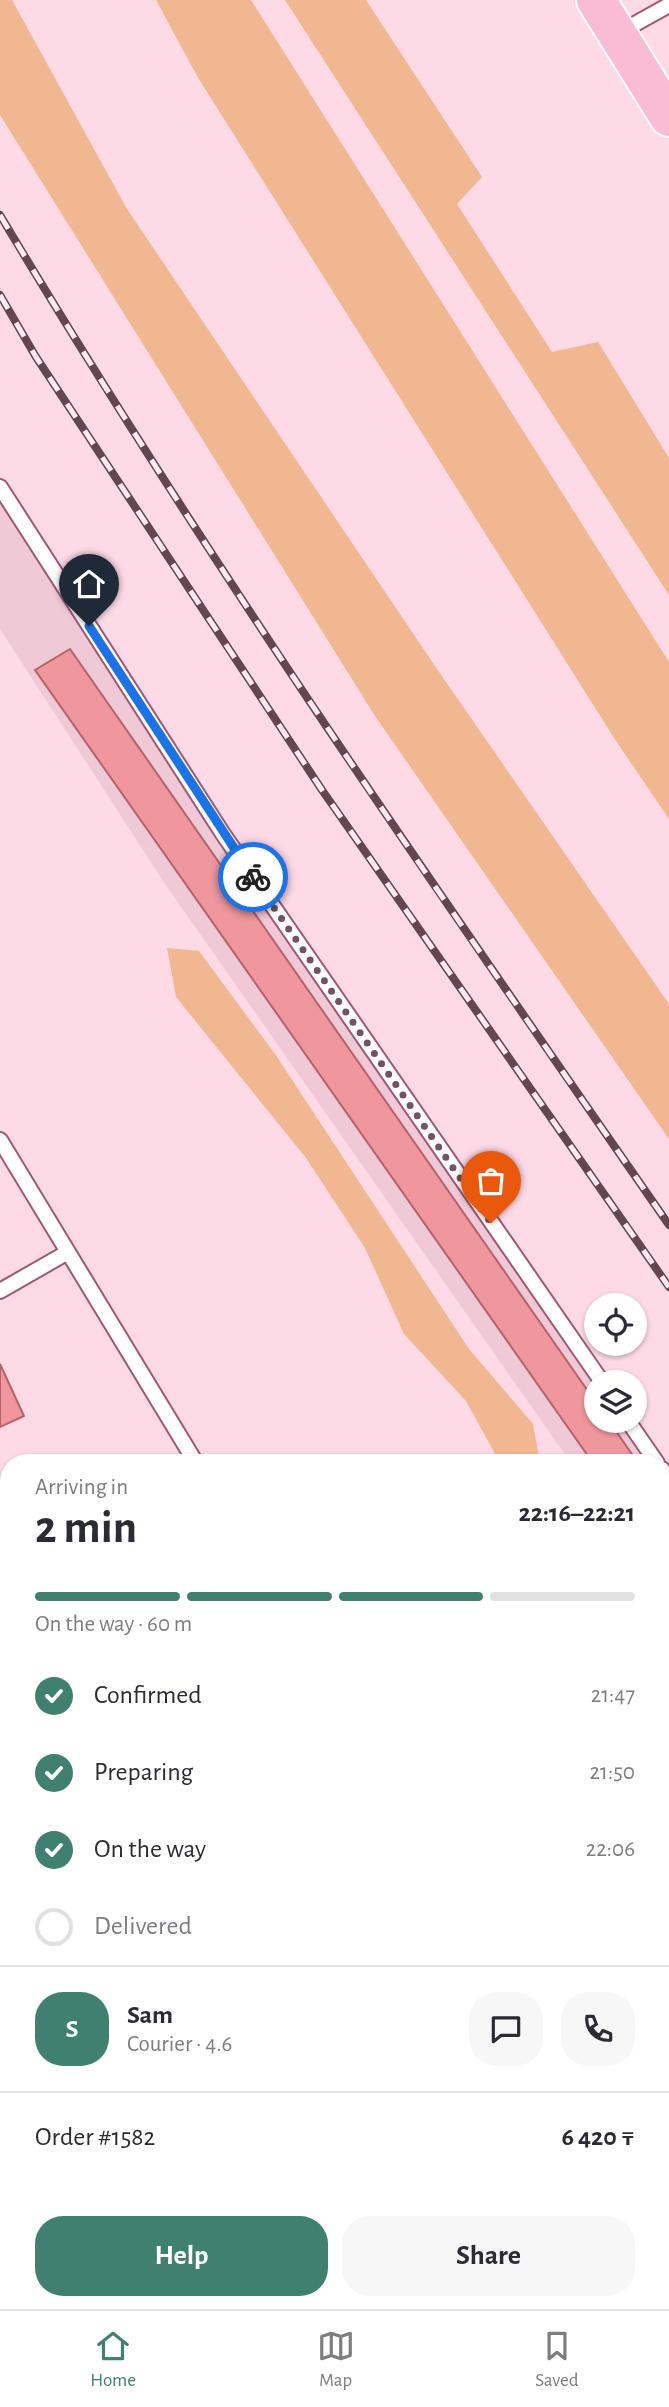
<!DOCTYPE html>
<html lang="en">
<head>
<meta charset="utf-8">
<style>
	body { margin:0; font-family:"Alegreya Sans",sans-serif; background:#f7f7f7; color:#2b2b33; height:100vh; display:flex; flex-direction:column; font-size:26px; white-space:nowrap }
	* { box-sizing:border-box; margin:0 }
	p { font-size:23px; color:#7c7c81 }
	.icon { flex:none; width:38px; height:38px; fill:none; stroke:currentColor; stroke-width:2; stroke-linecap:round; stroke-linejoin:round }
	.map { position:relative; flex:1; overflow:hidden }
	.sheet { position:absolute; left:0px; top:1454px; width:670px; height:856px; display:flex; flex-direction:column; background:#fff; border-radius:28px 28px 0 0; box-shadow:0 2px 5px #0004 }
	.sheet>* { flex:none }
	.fabs { position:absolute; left:584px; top:1293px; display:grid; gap:14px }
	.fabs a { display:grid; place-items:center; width:63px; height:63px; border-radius:50%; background:#fff; box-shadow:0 2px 5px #0004; font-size:35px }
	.pin { position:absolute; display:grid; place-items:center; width:60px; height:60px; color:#fff; margin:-72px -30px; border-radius:50% 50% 50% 0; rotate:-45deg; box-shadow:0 0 7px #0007 }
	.pin .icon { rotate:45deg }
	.courier { position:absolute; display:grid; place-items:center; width:70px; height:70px; margin:-35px; border:5px solid #1a73e8; border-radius:50%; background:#fff; color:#222; box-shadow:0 2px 9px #0007 }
	.headline em { font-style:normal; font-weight:600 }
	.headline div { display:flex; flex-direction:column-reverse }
	.headline { display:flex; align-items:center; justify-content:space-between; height:119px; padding:0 35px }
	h1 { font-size:46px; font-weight:600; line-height:52px }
	.bar { display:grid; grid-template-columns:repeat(4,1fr); gap:10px 7px; align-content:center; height:84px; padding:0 35px }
	.bar i { height:9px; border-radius:5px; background:#e1e1e2 }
	.bar .on { background:#3f8070 }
	.bar p { grid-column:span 4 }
	.line { display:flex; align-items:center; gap:18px; padding:0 35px; border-top:2px solid #e1e1e2 }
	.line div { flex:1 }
	.round { display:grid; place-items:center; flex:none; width:74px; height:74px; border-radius:28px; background:#f7f7f7 }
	ol { padding:0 35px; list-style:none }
	li { display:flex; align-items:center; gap:21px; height:77px }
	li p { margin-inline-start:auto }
	li .icon { padding:7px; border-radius:50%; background:#3f8070; color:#fff; stroke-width:4 }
	li:last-child { color:#7c7c81 }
	li i { width:38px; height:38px; border:4px solid #e1e1e2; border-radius:50% }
	.button { display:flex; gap:14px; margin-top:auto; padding:14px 35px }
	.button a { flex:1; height:80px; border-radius:28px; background:#3f8070; color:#fff; font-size:28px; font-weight:600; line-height:80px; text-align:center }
	.button a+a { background:#f7f7f7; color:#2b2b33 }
	.dock { display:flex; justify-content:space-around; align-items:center; height:98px; border-top:2px solid #e1e1e2; background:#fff; font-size:19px; color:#7c7c81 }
	.dock a { display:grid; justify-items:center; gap:4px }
	.dock .on { color:#3f8070 }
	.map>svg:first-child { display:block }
</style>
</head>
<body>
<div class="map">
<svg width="669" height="2309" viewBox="0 0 669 2309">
	<rect width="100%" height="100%" fill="#fddae6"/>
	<path fill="#f0c9d7" d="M0,487L597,1382V1421H628L657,1463H571L165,884L0,629Z
		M662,1469L669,1480V1604L662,1593Z"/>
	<path fill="#f1b791" d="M0,0H12L127,209L437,669L669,1004V1139L375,716L0,115Z
		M156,0H251L669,662V819L616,741L197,76Z
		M285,0H366L482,177L457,204L552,352L598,342L669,458V595Z
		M167,948L199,951L275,1054L469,1349L533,1424L540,1463H500L466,1401L404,1334L365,1248L306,1158L176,997Z
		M662,1624L669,1634V1689L662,1668Z"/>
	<path fill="#ef979d" stroke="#b5626a" stroke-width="2" d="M70,649L597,1404V1421H609L638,1463H593L35,670Z
		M0,1364L24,1416L0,1427Z
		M662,1497L669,1508V1571L662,1560Z
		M197,2301H268L272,2309H201Z
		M603,2301H634L639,2309H609Z"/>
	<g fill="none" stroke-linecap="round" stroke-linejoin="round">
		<defs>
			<path id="service" d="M617,34L669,5
				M0,487L223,834L602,1382
				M0,1140L196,1463
				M0,1291L68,1252
				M628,1421L657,1463
				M662,1469L669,1480
				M0,1914L9,1910
				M0,1961L9,1979
				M0,2197L9,2216
				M662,2242L669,2238
				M50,2301L53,2309
				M162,2301L166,2309
				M489,2309L499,2301"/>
			<path id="secondary" d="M0,1544L9,1560
				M463,2301L469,2309"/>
			<path id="trunk" d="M596,0L669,117"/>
		</defs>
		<use href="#service" stroke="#a25675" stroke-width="18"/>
		<use href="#secondary" stroke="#a25675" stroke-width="42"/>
		<use href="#trunk" stroke="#fff" stroke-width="42"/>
		<use href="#service" stroke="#fff" stroke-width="14"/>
		<use href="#secondary" stroke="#fde6ef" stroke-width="38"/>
		<use href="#trunk" stroke="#fabcd4" stroke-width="38"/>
		<defs>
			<path id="rail" d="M0,215C207,562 439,893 669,1225
				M0,295L36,357L322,790L669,1287"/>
		</defs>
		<use href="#rail" stroke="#644552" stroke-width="8"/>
		<use href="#rail" stroke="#ffecf3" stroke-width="5" stroke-dasharray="16" stroke-linecap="butt"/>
	</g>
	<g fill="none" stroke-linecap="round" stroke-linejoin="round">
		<path stroke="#735361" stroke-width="7" stroke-dasharray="0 12.6" d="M253,877L491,1223"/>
		<path stroke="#1a73e8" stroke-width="9" d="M89,626L253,877"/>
	</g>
</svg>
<div class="fabs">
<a><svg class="icon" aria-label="locate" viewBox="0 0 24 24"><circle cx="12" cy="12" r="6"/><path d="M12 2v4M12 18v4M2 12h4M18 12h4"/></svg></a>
<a><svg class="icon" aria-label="layers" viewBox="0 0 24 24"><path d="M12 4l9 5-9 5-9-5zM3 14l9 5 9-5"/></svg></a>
</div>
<div class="pin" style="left:491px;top:1223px;background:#ea580c"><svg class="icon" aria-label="bag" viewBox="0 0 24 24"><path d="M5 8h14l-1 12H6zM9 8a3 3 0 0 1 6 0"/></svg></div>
<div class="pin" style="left:89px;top:626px;background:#1f2937"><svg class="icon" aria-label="home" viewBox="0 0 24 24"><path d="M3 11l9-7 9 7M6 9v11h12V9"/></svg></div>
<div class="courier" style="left:253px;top:877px"><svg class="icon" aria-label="bike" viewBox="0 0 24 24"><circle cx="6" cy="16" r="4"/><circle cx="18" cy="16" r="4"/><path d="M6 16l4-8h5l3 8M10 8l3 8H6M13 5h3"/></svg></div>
<section class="sheet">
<div class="headline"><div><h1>2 min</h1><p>Arriving in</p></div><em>22:16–22:21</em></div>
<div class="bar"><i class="on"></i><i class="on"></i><i class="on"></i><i></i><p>On the way · 60 m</p></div>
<ol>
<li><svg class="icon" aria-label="check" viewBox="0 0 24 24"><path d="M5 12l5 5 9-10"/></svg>Confirmed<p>21:47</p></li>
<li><svg class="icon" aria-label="check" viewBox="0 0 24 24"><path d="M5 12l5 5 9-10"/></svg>Preparing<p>21:50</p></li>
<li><svg class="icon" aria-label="check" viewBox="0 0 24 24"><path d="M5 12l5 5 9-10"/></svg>On the way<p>22:06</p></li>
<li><i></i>Delivered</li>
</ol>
<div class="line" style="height:126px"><b class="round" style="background:#3f8070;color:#fff">S</b><div><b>Sam</b><p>Courier · 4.6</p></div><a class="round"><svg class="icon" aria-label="chat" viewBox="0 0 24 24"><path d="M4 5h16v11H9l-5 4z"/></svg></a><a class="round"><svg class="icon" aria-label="phone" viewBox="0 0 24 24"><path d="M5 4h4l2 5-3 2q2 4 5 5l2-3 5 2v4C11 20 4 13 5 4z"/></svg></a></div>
<div class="line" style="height:91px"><div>Order #1582</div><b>6 420 ₸</b></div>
<div class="button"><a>Help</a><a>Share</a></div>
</section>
</div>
<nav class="dock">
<a class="on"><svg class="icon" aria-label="home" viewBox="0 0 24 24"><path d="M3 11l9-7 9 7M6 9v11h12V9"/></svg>Home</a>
<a><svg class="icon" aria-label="map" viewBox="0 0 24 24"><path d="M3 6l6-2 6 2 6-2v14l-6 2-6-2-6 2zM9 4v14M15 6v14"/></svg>Map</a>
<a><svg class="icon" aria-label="saved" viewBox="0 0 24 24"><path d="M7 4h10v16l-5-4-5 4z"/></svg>Saved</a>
</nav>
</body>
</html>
